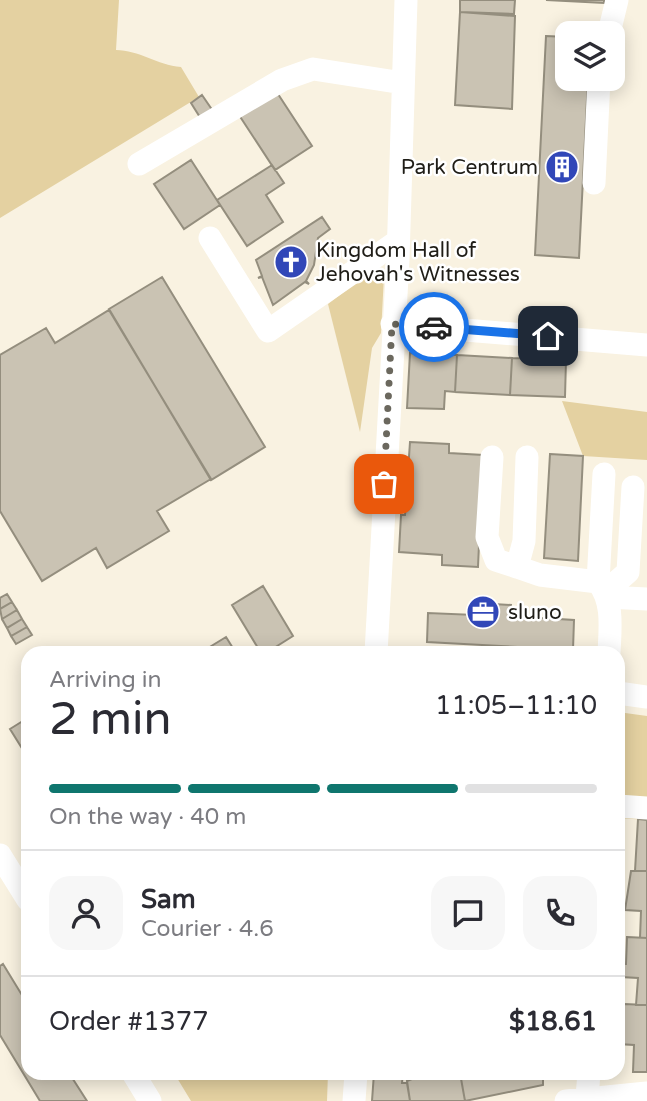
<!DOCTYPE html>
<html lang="en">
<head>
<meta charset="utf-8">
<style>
	body { margin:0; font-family:"Varela Round",sans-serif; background:#f7f7f7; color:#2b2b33; height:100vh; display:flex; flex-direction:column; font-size:26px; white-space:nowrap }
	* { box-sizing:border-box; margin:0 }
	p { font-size:23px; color:#7c7c81 }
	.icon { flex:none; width:38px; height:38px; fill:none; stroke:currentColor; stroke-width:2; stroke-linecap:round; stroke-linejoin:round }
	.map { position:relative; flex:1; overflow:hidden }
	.drawer { position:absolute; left:21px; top:646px; width:604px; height:434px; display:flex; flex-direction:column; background:#fff; border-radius:21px; box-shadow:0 4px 18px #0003 }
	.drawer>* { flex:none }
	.controls { position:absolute; left:555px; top:21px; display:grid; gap:14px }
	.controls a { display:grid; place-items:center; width:70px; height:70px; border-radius:14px; background:#fff; box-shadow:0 4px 18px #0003; font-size:35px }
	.pin { position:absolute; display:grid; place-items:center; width:60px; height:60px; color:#fff; margin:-30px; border-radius:14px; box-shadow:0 4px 10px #0006 }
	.courier { position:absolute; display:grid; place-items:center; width:70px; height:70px; margin:-35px; border:5px solid #1a73e8; border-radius:50%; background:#fff; color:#222; box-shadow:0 2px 9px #0007 }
	.headline em { font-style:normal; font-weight:600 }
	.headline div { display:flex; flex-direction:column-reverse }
	.headline { display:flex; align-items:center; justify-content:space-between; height:119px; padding:0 28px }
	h1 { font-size:46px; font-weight:600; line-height:52px }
	.bar { display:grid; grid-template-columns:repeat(4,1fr); gap:10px 7px; align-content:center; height:84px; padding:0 28px }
	.bar i { height:9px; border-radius:5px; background:#e1e1e2 }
	.bar .on { background:#0f766e }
	.bar p { grid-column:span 4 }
	.line { display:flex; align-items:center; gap:18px; padding:0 28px; border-top:2px solid #e1e1e2 }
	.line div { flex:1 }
	.round { display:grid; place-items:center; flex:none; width:74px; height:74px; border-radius:21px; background:#f7f7f7 }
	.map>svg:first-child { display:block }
</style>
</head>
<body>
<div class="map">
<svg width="647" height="1101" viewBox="0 0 647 1101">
	<rect width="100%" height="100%" fill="#f9f2e1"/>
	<path fill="#e4d1a1" d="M0,0H119L116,50C139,50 157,65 181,67L199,97L0,218Z
		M374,269L384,276L381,333L372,348L360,432L328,304Z
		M562,401L647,412V460L583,456Z
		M618,712L647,716V820L618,818Z
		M174,1073H328L327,1101H191Z"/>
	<path fill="#cac3b3" stroke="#948e7e" stroke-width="2" d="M460,0H515L514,14L460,12Z
		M546,0H604V3Z
		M460,12L515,16L512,109L455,105Z
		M546,36L567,37V79H588L579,258L535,255Z
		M276,91L312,146L275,170L239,115Z
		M202,95L215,114L203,122L191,103Z
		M191,160L220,205L184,229L154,184Z
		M272,165L284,183L266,195L283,222L247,246L217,200Z
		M322,217L330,229L318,238L314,265L306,281L309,284L305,282L273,305L262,277L258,278L262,276L256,260Z
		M162,277L265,447L211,480L109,309Z
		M109,310L211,479L157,511L169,531L107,568L96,548L42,581L0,511V355L46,328L55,343Z
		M410,353L457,355L455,392L445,391L444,409L407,408Z
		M457,355L512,358L510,395L455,392Z
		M512,358L566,360L565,397L510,395Z
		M410,442L449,444V453L483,455L478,567L442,565V555L399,552L401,515H405Z
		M550,454L583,456L578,561L544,558Z
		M263,586L293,636L266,653H261L232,605Z
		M7,594L12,602L0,609V598Z
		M12,602L17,610L2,619L0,609Z
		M476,603L511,605L510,616L574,620L573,650L427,642L428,613L475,615Z
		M17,610L22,619L7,628L2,619Z
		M22,619L27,627L11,636L7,628Z
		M27,627L32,635L16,644L11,636Z
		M226,637L236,653H200Z
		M26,719L28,722V758L10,729Z
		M638,819L647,820V871H635Z
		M631,871H647V938H640L641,911L625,910Z
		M627,937L647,938V1005H636L638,978L621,977L622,964H626Z
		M3,964L28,1005V1073H69L87,1101H40L0,1035V966Z
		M624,1004L647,1005V1072H633L634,1045L618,1044V1031H623Z
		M374,1073H403L402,1083H407L410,1101H372Z
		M427,1073H460L465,1101H410L407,1081Z
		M460,1073H543V1085L465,1101Z"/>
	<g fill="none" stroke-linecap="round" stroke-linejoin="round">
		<path stroke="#fff" stroke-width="23" d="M609,33L617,0
			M139,164L282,80L313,69L403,83
			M594,183L599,79
			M210,238L268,331L398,241
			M392,324L647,345
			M492,457L487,537L496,560L517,567
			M527,457L524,541L517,567L540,575L598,582C614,602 610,629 609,653
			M598,582L604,474
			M606,591L628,572L633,487
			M607,597L647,599
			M376,653L398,259L406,0
			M618,693L647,697
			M618,806L647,808
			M0,855L28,900
			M133,1073L150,1101
			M587,1097L589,1073
			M354,1101L356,1073
			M566,1101L647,1093"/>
	</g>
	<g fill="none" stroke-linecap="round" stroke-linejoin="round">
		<path stroke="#6b685e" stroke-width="7" stroke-dasharray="0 12.6" d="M384,484L392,324L434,327"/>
		<path stroke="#1a73e8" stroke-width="9" d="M434,327L548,336"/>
	</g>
	<defs>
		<symbol id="building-disc" viewBox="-11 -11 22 22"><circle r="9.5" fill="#3147b8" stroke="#fff"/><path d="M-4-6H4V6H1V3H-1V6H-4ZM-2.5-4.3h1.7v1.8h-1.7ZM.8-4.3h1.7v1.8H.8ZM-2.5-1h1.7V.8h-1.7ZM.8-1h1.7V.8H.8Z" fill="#fff"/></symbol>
		<symbol id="church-disc" viewBox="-11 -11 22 22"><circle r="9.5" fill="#3147b8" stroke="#fff"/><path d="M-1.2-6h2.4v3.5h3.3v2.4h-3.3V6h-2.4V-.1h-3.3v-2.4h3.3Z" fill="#fff"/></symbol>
		<symbol id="office-disc" viewBox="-11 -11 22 22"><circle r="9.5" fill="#3147b8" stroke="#fff"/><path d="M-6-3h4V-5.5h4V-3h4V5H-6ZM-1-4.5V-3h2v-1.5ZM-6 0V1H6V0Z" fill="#fff"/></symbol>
	</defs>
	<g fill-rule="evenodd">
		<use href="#building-disc" x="543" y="148" width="38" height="38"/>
		<use href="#church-disc" x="272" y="243" width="38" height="38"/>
		<use href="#office-disc" x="464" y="593" width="38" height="38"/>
	</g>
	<g text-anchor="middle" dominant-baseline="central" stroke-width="5" stroke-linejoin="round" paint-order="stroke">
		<g font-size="21" fill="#1f1d17" stroke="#fff" text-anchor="start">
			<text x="538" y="167" text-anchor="end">Park Centrum</text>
			<text x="316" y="250">Kingdom Hall of<tspan x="316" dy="24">Jehovah's Witnesses</tspan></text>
			<text x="508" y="612">sluno</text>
		</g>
	</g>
</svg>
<div class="controls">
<a><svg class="icon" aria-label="layers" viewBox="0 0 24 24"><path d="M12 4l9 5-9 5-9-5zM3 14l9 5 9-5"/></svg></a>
</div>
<div class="pin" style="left:384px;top:484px;background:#ea580c"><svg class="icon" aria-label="bag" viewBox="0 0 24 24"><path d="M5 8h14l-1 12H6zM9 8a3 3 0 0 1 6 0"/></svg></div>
<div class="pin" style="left:548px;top:336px;background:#1f2937"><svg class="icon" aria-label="home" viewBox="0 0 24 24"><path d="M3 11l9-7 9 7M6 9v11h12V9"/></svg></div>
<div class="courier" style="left:434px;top:327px"><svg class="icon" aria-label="car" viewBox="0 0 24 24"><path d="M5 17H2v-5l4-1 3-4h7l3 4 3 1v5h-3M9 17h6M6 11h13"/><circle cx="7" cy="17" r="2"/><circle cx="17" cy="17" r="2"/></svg></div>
<section class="drawer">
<div class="headline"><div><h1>2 min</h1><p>Arriving in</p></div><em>11:05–11:10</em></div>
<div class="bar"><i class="on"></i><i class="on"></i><i class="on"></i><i></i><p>On the way · 40 m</p></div>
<div class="line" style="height:126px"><a class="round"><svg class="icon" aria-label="person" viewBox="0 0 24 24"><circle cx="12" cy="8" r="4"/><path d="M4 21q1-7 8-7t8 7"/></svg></a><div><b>Sam</b><p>Courier · 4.6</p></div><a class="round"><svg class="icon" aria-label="chat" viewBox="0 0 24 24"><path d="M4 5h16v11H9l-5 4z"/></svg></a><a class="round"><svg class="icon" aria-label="phone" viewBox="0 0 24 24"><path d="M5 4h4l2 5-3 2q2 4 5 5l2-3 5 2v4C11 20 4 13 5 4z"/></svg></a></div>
<div class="line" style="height:91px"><div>Order #1377</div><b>$18.61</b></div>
</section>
</div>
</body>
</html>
